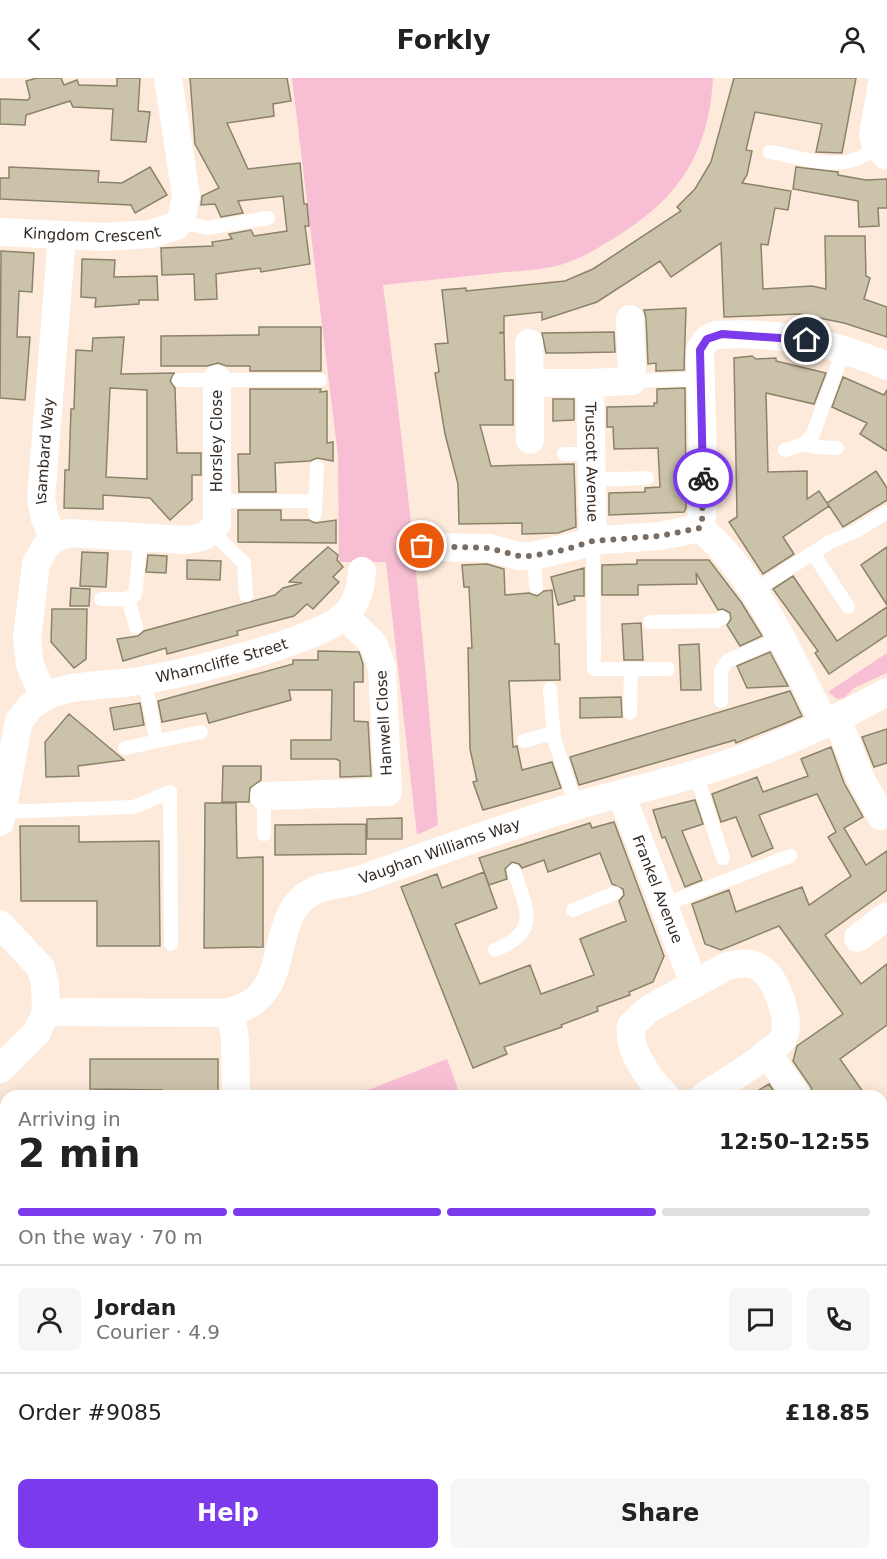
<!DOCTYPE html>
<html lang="en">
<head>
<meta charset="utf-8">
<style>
	body { margin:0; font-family:"DejaVu Sans",sans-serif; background:#f6f6f6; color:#222; height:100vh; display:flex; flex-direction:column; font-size:22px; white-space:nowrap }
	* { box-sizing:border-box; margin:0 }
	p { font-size:20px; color:#767676 }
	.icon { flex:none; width:33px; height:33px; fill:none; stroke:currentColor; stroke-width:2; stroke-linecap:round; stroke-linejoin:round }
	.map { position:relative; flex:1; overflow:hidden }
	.sheet { position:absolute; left:0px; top:1012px; width:888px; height:470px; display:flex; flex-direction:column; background:#fff; border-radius:18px 18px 0 0; box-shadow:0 3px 15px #0003 }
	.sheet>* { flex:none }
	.pin { position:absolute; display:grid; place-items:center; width:51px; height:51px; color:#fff; margin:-26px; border:3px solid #fff; border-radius:50%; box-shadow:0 2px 6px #0007 }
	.courier { position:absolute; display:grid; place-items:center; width:60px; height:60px; margin:-30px; border:4px solid #7c3aed; border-radius:50%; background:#fff; color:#222; box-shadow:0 2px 8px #0007 }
	.overview em { font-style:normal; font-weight:800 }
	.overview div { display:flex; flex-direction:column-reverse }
	.overview { display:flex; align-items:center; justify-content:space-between; height:102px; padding:0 18px }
	h1 { font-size:39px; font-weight:800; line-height:45px }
	.bar { display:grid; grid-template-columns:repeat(4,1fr); gap:9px 6px; align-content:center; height:72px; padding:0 18px }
	.bar i { height:8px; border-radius:4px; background:#e0e0e0 }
	.bar .current { background:#7c3aed }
	.bar p { grid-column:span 4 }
	.line { display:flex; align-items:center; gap:15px; padding:0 18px; border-top:2px solid #e0e0e0 }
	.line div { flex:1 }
	.round { display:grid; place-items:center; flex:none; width:63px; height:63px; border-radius:9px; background:#f6f6f6 }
	.action { display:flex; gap:12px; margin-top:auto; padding:12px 18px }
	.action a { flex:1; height:69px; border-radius:9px; background:#7c3aed; color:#fff; font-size:24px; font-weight:800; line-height:69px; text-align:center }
	.action a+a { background:#f6f6f6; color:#222 }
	header { display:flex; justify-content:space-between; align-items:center; height:78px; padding:0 18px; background:#fff; font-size:27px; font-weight:800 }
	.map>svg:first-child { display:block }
</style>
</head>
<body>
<header><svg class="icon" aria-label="back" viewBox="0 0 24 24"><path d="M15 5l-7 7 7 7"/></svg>Forkly<svg class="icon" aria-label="person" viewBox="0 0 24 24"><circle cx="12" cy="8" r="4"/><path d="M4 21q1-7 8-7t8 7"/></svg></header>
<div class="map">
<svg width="887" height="1481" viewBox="0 0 887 1481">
	<rect width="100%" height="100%" fill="#fdeada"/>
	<path fill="#f8bed4" d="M292,0H713C709,75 679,120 616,159C595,172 576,184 551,189C533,193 514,193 497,195C459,199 421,203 383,207C406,387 425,566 438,747L417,757L386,484H339L338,378Z
		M887,575V595L854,610L844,620L837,621L828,614Z
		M447,981L457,1008L458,1018H267V1016L351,1015L371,1011Z
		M531,1476H569L570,1481H512Z"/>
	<path fill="#cbc3a9" stroke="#8a836a" stroke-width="1.5" fill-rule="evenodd" d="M37,0H61L64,7L77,2L79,7L117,8V0H140L138,33L150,34L146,64L111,62L113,31L73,29L70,23L26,37L25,47L0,46V21L28,22L30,19L26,3Z
		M190,0H287L291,23L273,26L274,38L227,45L248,91L300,85L304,126H307L309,148H305L310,186L261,194L260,190L216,196L217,221L195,222L194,196L162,197L161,170L213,168L212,164L232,161L229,156L251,152L254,158L287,153L283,118L238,123L243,135L221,139L215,126L201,127L202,118L219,110L195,66Z
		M734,0H856L842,75L816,74L822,46L755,34L746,72L752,73L747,97L742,105L791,113L788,132L775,130L768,167L761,166L763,211L812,208L826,211L825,158H865L866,198L870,200L864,221L887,229V259L844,245L800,236L724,239L721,165L671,199L660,183L597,224L542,242V234L504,238V254L499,255H504L505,302H513V347H480L491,388L574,386L576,449L558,455L522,456V445L459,446L458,406L445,356L435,295L439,294L435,266L448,265L442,212L466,210V213L565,203L593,191L681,133L677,129L695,111L711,84Z
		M9,89L99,93L98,104L122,105L150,89L167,117L135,135L131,127L0,121V100H9Z
		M796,89L838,94V97L866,102L887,101V130H878L879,148L859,149L858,123L793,111Z
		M1,173L34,175L32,214L19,213L17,259H30L25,322L0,320Z
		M82,181L115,182L114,199L157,198L158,222H139V226L95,229L96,220L81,219Z
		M686,230L684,292L656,293V285L648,286L646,240L644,232Z
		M259,249H321V293H250V288H227L218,285L207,288H161V258L259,257Z
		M614,254L615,274L563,275H546L542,255Z
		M124,259L121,296L174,295L170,303L175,310L177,375H201V397H192V422L170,442L150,420L103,417V431L64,430L65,392H69L71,331H74L76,272L92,273L93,260ZM110,310L147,312V401L106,399Z
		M752,278L756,281L776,280V283L826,295L814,326L766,315L768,394L807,393V421L819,413L829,428L783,459L794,476L763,496L729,444L737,439L734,280Z
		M843,299L884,317L887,312V373L860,356L867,345L832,329Z
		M685,310L686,430L684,434L609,437V415L645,414V410L660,409L658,370L614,371L613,349H607V329L654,328V325H657V311Z
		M250,311H321L320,314L327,313V365L333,364V383L317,380L310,383L275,385L276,414H239L238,376H250Z
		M553,321H574V342L553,343Z
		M876,393L887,410V422L843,449L827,425Z
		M238,432H281V442H309L315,445L336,442V465L238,464Z
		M328,469L338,477L337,482L343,489L333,499L339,504L313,531L307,526L294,538L237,553L238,557L167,576L166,570L123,583L117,561L138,558L144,553L275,517L283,510L302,505L289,504Z
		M887,469V527L861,487Z
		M82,474L108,475L106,509L80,508Z
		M148,477L167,478L166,495L146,494Z
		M187,482L221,483L220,502L187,501Z
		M637,482H709L741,524L762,558L740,568L727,547L731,541L730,535L723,531L718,532L696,495L697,506L638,507V517H602V487L637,486Z
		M487,486L504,491L505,517L529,515L537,518L544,513L552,512L555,566H559L560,602L509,603L513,669L517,668L522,692L552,684L561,710L483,732L473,704L477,703L470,671L468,570H472L469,509H464L462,487Z
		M584,490V518H574L575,522L558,527L551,499Z
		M793,498L837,563L887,529V557L829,596L815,575L818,573L773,511Z
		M71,510L90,511L89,528H70Z
		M52,531H87L86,581L74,590L51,564Z
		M641,545L643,582H624L622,546Z
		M699,566L701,612H681L679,567Z
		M318,573L359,574L363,586V604H354V643L368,644L371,698L340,699V683L336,681H291V662H331L332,612H289L291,622L209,645L206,635L162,644L158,623L293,586V582H318Z
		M770,574L788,608L747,610L737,588Z
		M790,613L802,638L786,645L736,665L735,662L579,707L570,679Z
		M621,619L622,639L580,640V620Z
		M140,625L144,647L114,652L110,630Z
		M69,636L124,682L78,688L79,698L46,699L45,664Z
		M887,651V685L874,689L862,659Z
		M831,669L844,705L863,739L844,750L866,787L887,773V812L825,857L861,906L887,886V947L840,981L866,1018H813L811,1009L793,983L797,968L843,936L779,848L721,872L705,866L692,826L729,812L736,834L802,809L809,827L851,798L828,759L836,754L817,716L759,737L773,770L752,779L736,739L721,744L712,716L757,699L763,714L808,698L801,681Z
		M223,688H261V702L250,710L249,724H222Z
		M695,722L703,746L682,753L702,802L685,809L665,759L662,760L653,732Z
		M205,725H236L237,780L263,779V869L204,870Z
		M402,740V761H367V741Z
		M614,744L664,878L653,904L629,914L630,917L597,929L598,933L561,947L562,949L504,969L507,976L473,990L401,809L437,796L442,810L484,794L497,830L455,846L480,906L530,887L541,916L594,897L580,861L626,843L619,823L624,817L623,811L612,806L600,775L548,794L544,782L522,790L519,786L512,784L505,791L507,801L489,807L479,780L590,745L592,750Z
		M366,746V776L275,777V747Z
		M20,748H79V764L159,763L160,868H97V823H21Z
		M90,981H218V1018H162V1012L90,1011Z
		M769,1006L777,1018H749Z"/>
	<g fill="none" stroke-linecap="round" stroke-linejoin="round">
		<path stroke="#fff" stroke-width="14" d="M770,74C805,80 848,98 876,68
			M179,144L208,150L268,140
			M179,302H320
			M632,303L699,301
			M804,366L815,369L837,370
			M785,372L804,366L813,356L844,271
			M564,376H590
			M591,402L647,400
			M217,423H316
			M315,436L317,389
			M212,454L244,485L246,517
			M593,463L594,591H668
			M813,475L848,529
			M534,477L536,509
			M752,514L830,464L856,453L887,434
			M128,520L136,549
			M101,521H126L135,517L141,459
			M650,544L716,543L722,540
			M145,602L156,662
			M550,611L554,660L576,728
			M721,623V593L727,583L781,560
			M630,635L631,591
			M524,663L553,655
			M125,670L201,654
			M696,696L723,780
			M264,718V756
			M0,734L134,729L170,714L171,866
			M663,827L790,778
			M573,832L615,815
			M495,872C541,853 527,832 514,793
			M882,1164L887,1163
			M882,1396L887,1395
			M329,1476V1481
			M198,1481L199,1476"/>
		<g stroke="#fff" stroke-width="28">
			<path d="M883,0L873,57L876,68L887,78"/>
			<path id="s1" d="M0,154L104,159L150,156L176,148L182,138L186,118L168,0"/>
			<path d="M529,265L530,305"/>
			<path d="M590,305L632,303L630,241"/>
			<path id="s2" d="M530,362V305H590L593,463"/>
			<path d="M54,461L69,455L185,462C200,460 209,459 217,445V301"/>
			<path d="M422,469L489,470L519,478H532L602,462L660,458L700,450"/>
			<path id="s3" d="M44,619C72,605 108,608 139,603C182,596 313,565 344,538C357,527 361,510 362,493"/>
			<path d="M837,640L859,697L881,738L887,735"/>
			<path d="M825,646C792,582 755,495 700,450L704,421L700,272L707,261L716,257C775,253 833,265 887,288"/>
			<path id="s4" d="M621,716L694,906"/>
			<path d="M264,718L388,714L382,589L373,565L344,538"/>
			<path id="s5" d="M0,744L19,643L30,629L44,619L30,587L27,560L36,486L46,468L54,461L45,441L41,420L62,158"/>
			<path d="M0,846L41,890L45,907L46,934L37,954L0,991"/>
			<path d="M858,860L887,838"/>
			<path id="s6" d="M46,934L221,935C305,925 257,832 321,810C334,806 348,806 361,801C432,776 503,749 576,728C615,716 655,708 695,696C761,677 826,647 887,614"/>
			<path d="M231,934L235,961L236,1018"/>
			<path d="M767,975L797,1018"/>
			<path d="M666,1018C650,1002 627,972 631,948L649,931L727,888C739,885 753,883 763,892C777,904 792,943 783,960C773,977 722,1006 704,1018"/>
			<path d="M882,1049L887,1047"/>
			<path d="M0,1114H6"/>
			<path d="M0,1228L6,1231"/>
			<path d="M882,1248L883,1260"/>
			<path d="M0,1296L6,1293"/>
			<path d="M383,1476L384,1481"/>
			<path d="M482,1476L484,1481"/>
			<path d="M687,1476L688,1481"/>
			<path d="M84,1481L86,1476"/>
		</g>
	</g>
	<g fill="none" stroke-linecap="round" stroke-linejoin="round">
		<path stroke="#7a6e64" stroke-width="6" stroke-dasharray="0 10.8" d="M422,468L489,470L519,478H532L564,472L593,463L660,458L700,450L702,445L703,400"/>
		<path stroke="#7c3aed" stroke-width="8" d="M703,400L700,272L707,261L722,256L807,262"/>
	</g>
	<g text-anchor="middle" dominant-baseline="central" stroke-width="4.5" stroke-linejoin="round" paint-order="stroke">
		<g font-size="15" fill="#342b24" stroke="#fff">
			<text stroke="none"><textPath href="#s1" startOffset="92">Kingdom Crescent</textPath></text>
			<text transform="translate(217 363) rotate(-90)">Horsley Close</text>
			<text stroke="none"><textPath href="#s5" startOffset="396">Isambard Way</textPath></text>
			<text stroke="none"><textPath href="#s2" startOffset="196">Truscott Avenue</textPath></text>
			<text stroke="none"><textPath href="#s3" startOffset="182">Wharncliffe Street</textPath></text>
			<text transform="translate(384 645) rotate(-93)">Hanwell Close</text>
			<text stroke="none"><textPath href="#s6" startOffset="472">Vaughan Williams Way</textPath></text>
			<text stroke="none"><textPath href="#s4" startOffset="102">Frankel Avenue</textPath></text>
		</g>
	</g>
</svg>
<div class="pin" style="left:422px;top:468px;background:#ea580c"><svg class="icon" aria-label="bag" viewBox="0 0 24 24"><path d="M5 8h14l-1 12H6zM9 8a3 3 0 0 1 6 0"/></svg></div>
<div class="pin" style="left:807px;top:262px;background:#1f2937"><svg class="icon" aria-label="home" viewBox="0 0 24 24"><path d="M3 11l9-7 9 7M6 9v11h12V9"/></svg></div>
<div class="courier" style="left:703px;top:400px"><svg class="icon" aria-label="bike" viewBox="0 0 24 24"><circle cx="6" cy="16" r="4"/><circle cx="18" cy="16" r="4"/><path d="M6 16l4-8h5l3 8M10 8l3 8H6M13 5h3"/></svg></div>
<section class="sheet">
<div class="overview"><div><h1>2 min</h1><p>Arriving in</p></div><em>12:50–12:55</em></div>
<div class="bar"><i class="current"></i><i class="current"></i><i class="current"></i><i></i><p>On the way · 70 m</p></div>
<div class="line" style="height:108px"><a class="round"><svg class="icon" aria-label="person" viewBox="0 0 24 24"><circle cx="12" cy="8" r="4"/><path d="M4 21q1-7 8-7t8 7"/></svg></a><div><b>Jordan</b><p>Courier · 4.9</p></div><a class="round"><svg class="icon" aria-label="chat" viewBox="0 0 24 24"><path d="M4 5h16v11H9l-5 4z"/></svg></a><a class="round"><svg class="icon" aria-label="phone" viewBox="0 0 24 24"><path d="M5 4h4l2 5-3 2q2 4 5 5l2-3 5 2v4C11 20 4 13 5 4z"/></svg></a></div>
<div class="line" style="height:78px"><div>Order #9085</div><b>£18.85</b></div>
<div class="action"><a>Help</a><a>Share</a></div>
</section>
</div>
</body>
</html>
